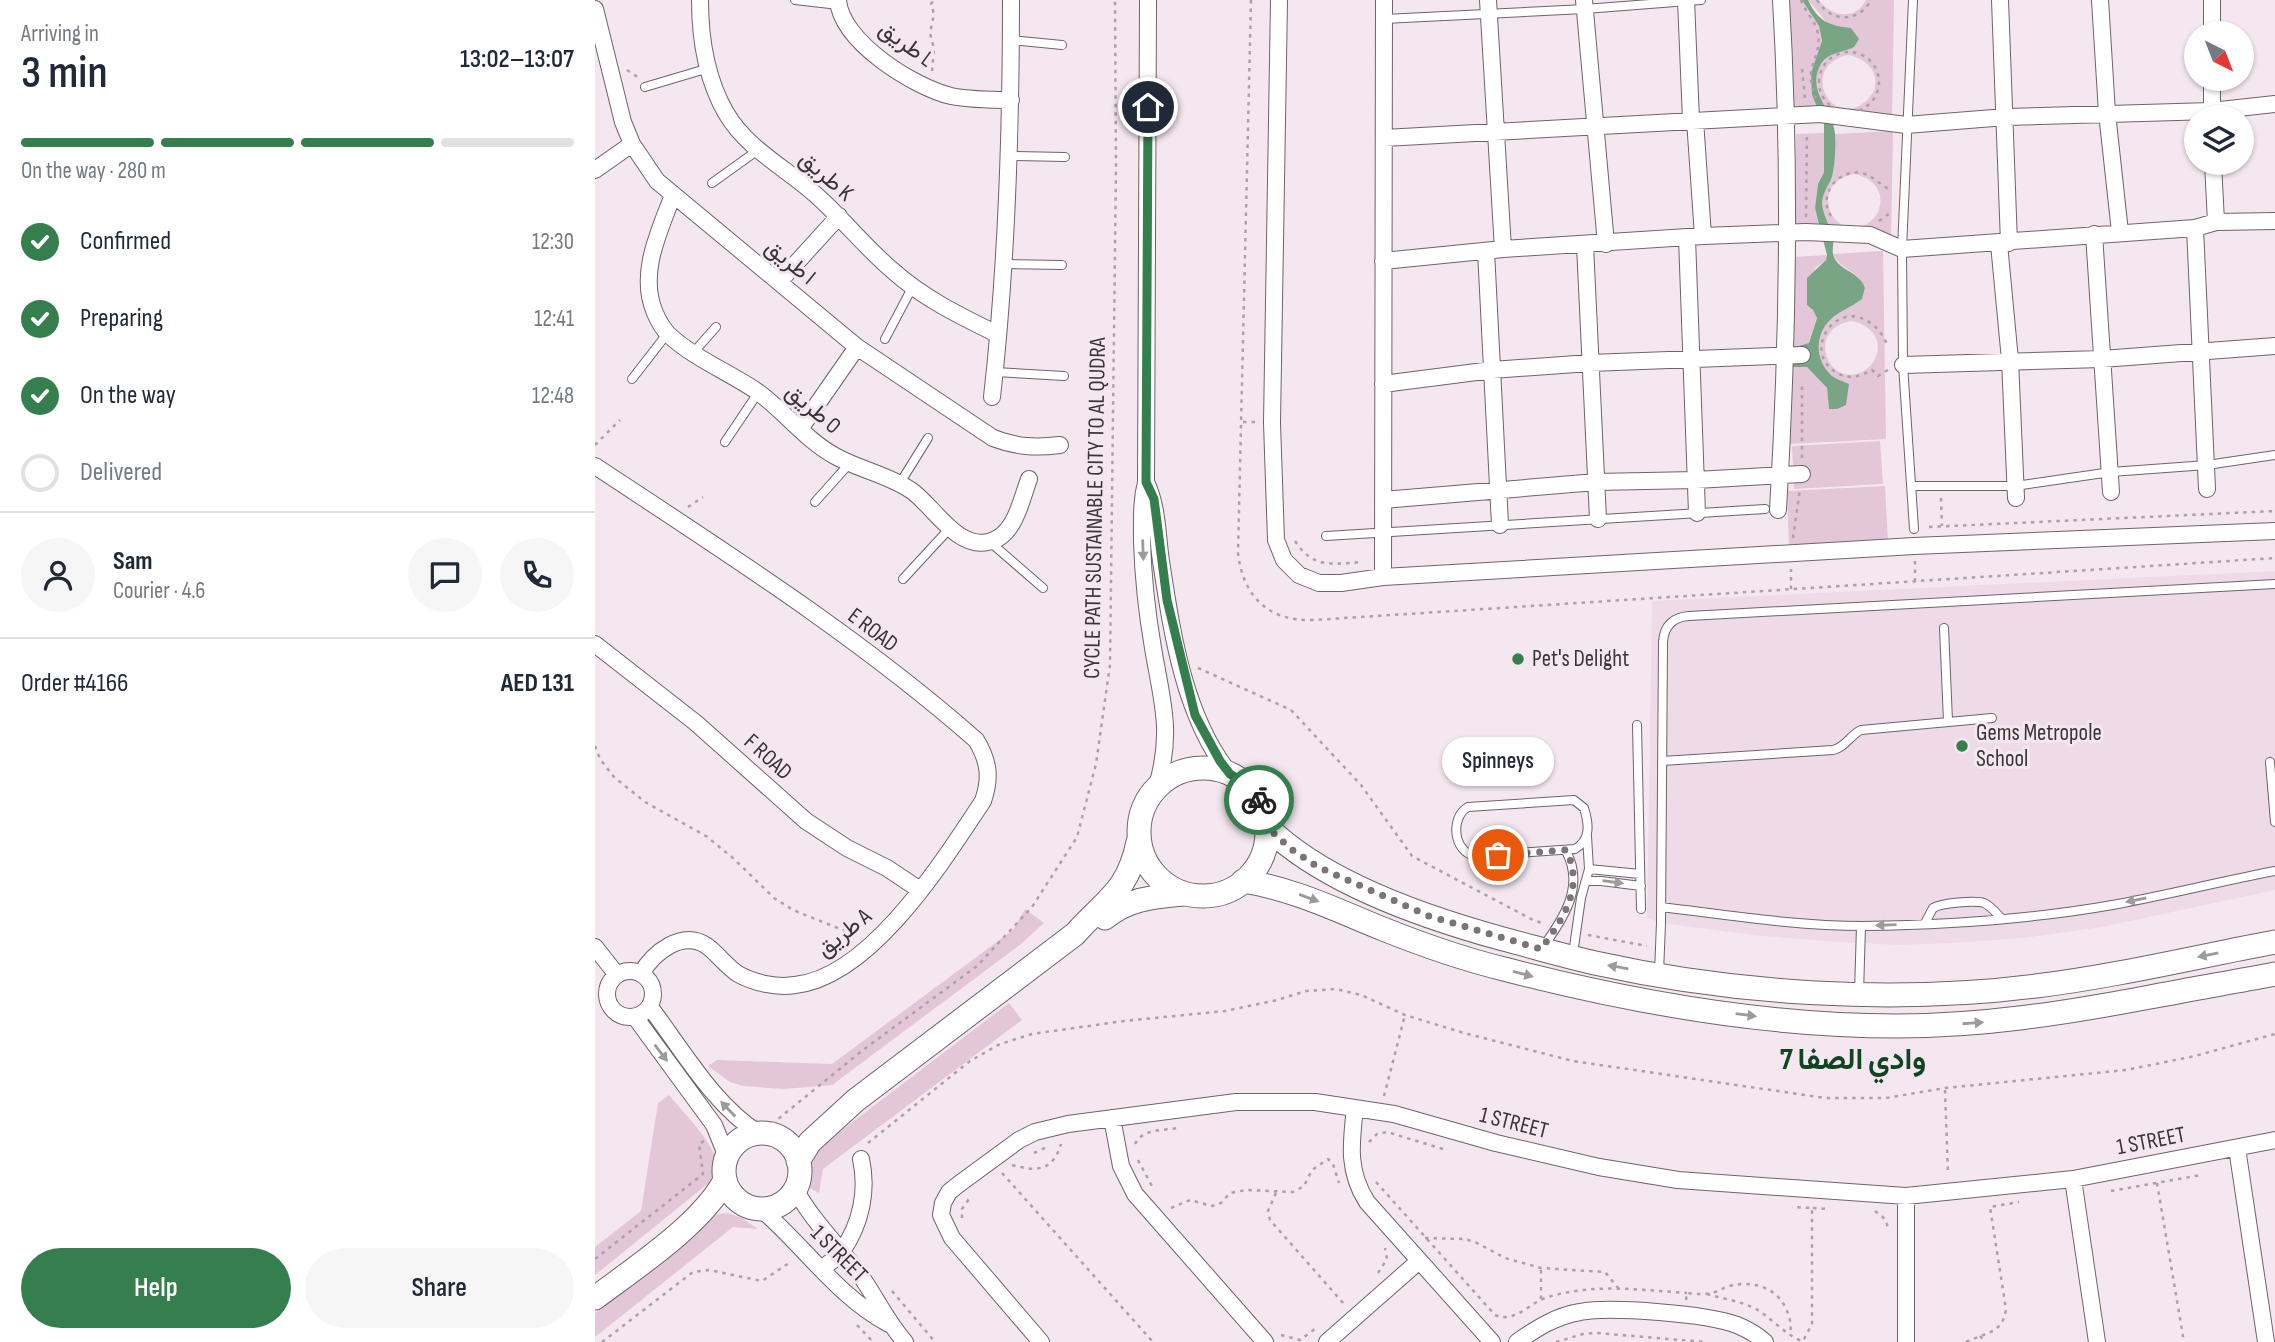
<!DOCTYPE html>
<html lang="en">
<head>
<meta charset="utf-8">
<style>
	body { margin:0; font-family:"Sofia Sans Condensed",Vazirmatn,sans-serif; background:#f6f6f7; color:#1f2937; height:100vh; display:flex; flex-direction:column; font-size:26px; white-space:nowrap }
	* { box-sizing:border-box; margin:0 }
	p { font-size:23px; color:#747a83 }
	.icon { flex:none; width:38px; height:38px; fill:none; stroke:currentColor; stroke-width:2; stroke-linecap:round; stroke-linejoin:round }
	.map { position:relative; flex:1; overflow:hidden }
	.side { display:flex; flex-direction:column; background:#fff; width:595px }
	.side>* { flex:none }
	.needle { width:46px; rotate:138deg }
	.fabs { position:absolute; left:1589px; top:21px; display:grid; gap:14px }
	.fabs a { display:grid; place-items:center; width:70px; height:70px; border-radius:50%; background:#fff; box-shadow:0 2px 5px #0004; font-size:35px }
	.pin { position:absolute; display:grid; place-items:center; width:60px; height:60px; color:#fff; margin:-30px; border:4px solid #fff; border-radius:50%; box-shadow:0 2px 7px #0007 }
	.courier { position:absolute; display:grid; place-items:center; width:70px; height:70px; margin:-35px; border:5px solid #347f4d; border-radius:50%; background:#fff; color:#222; box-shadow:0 2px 9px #0007 }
	.bubble { position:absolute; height:49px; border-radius:24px; background:#fff; box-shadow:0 2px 5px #0004; font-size:23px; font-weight:600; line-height:49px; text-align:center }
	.head em { font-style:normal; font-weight:600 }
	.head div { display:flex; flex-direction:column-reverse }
	.head { display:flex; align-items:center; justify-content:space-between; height:119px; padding:0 21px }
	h1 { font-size:46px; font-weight:600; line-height:52px }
	.bar { display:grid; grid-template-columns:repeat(4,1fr); gap:10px 7px; align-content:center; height:84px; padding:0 21px }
	.bar i { height:9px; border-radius:5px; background:#e0e1e3 }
	.bar .current { background:#347f4d }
	.bar p { grid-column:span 4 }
	.line { display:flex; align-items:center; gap:18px; padding:0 21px; border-top:2px solid #e0e1e3 }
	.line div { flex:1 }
	.round { display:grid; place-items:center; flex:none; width:74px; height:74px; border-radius:37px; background:#f6f6f7 }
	ol { padding:0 21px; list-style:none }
	li { display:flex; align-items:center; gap:21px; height:77px }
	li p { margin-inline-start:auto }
	li .icon { padding:7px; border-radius:50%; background:#347f4d; color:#fff; stroke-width:4 }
	li:last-child { color:#747a83 }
	li i { width:38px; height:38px; border:4px solid #e0e1e3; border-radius:50% }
	.button { display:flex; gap:14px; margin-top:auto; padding:14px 21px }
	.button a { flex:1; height:80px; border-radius:42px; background:#347f4d; color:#fff; font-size:28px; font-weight:600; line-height:80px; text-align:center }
	.button a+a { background:#f6f6f7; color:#1f2937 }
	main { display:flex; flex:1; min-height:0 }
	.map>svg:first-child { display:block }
</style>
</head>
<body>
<main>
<section class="side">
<div class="head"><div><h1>3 min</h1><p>Arriving in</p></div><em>13:02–13:07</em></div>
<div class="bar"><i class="current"></i><i class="current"></i><i class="current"></i><i></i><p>On the way · 280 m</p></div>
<ol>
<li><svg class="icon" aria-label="check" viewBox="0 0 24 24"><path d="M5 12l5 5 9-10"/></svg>Confirmed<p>12:30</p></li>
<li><svg class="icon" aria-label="check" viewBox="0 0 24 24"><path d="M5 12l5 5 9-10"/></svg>Preparing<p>12:41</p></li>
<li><svg class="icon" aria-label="check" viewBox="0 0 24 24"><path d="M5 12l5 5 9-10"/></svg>On the way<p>12:48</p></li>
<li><i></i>Delivered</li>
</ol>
<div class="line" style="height:126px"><a class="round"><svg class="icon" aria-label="person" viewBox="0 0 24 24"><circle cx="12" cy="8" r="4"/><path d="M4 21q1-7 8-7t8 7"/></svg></a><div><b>Sam</b><p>Courier · 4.6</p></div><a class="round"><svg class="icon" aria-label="chat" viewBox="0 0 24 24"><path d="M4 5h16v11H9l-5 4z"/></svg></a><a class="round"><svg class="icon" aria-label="phone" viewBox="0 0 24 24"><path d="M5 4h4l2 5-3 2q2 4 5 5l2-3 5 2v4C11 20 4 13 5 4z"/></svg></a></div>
<div class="line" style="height:91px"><div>Order #4166</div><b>AED 131</b></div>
<div class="button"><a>Help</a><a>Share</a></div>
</section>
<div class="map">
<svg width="1680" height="1342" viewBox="0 0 1680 1342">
	<rect width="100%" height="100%" fill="#f5e7ef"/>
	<path fill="#efdae7" d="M1680,571V890L1507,927L1429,938L1357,943L1303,945L1226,941L1159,935L1066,923L1052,918L1057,601Z"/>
	<path fill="#e4c6d9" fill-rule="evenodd" d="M1192,0H1207L1224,26L1227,42L1217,95L1229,123H1199Z
		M1213,0H1224C1236,17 1260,21 1271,0H1299L1297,121L1238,123C1233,113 1225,102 1222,92C1216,70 1232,50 1254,49ZM1253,55C1270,58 1285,71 1279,90C1276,97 1271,102 1264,106C1230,122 1208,64 1253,55Z
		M1298,131L1296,238L1238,240L1227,210V198L1231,186L1238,174L1240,134ZM1259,174C1276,177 1290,190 1284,209C1282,216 1277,221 1270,225C1236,241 1213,183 1259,174Z
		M1229,133V172L1223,184L1220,208L1225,225L1199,238L1201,134Z
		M1288,251L1291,439L1195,444L1196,367H1212L1232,388L1234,409L1254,384C1248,381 1239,379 1235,374C1220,359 1220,335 1235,320C1244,311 1257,307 1267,299L1270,288C1265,271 1245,270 1238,254ZM1256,321C1273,324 1288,337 1281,356C1279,363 1274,368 1267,372C1233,388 1210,330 1256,321Z
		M1232,255L1231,260L1220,268L1218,310L1222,317L1214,343L1196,348L1199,257Z
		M1285,441L1288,484L1199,489L1197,446Z
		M1290,486L1293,542L1194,547L1192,491Z
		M430,909L449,923L426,944L237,1085L189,1089L148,1086L135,1082L113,1066L122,1060L237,1064L418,930Z
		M414,1003L427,1020L228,1169L224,1193L211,1186L210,1164L218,1152Z
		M74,1095C87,1111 112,1136 119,1154C122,1164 119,1173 115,1182L0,1275V1247L46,1211L63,1103Z
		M133,1213L147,1218L163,1229L138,1227L0,1337V1313L107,1224L123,1214Z"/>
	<path fill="#7aa584" d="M1207,0H1213C1223,21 1234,26 1256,28L1264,39L1259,47C1245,54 1232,51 1224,68C1213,93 1238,110 1240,134C1241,145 1240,161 1238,172C1237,182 1228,190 1227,202C1227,214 1235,225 1238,238C1239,243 1237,249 1238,254C1242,271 1265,271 1270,288L1267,299C1257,307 1244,311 1235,320C1220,335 1220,359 1235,374C1239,379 1248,381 1254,384L1251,405L1242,409H1234L1232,388L1212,367H1196V348L1214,343L1222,318L1218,310L1212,305V278L1231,260L1232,255L1220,208L1223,184L1229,172V123L1217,95L1216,73L1227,41L1224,26Z"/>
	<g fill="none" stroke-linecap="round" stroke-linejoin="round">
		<defs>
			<path id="lane" d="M200,0L244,5
				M1318,0L1307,249L1308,365L1319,529
				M789,19L990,9L1106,0
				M416,40L467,45
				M50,87L114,68
				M415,156L470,157
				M117,183L163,150
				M409,264L467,265
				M290,339L318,286
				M98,353L121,327
				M400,372L469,376
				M37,379L72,334
				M130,442L163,393
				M305,483L333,438
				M1317,486H1420L1516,472L1612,465L1680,455
				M220,502L254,464
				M731,536L1170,509
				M395,542L448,588
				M308,579L356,527
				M1349,628L1353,721
				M1042,725L1046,909
				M1067,761L1238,750C1251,747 1255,735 1266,730L1397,718
				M1675,762L1680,822
				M979,800L989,808C994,824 996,840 980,849L880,856C858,852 855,817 873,807Z
				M994,869L1045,874
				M991,881H1006L1046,886
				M1066,907C1133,915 1201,926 1268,926C1353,925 1440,919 1523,904C1576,894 1628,881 1680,871
				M1330,923L1338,908C1346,903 1380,900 1389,903C1396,906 1402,914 1407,919
				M948,947C969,918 990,886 971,851
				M978,954L986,898L994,869L992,836
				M1064,973L1066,923L1068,642C1069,626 1078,617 1094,616L1680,584
				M1264,993L1266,926"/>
			<path id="street" d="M105,0C105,38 112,80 131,113C152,149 191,168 221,195C248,219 270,247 297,270C328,298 365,316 402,334
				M243,0C246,42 319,87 356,96C376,100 396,100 416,100
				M553,0L551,482C546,502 547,521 547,541C548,577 552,613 558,648C567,702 578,731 562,786
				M684,0L677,423L681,540L689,560L704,575L724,583H746L788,577L1319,546L1680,531
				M893,0L908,249
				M989,0L1011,244
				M1091,0L1096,120
				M1405,0L1414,243
				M1505,0L1512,113L1525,232
				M0,9L28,122L37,144L62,181L262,347L398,438C422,447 440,448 465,445
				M1617,33V0
				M1617,117V79
				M1100,120L1108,236
				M789,138L1225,114L1311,125L1411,117L1616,111L1680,104
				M1618,163L1621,222
				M0,170L37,144
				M78,195C64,232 43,274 60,313C63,320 69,330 74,335C100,359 134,372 163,392C190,412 211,440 240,456C265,470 294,475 317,491C339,507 362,549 393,542C420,537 426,500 434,479
				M1600,228L1612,489
				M1499,234L1516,492
				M1092,238L1102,513
				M1404,244L1415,360L1421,498
				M990,245L1003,519
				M891,251L905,525
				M788,261L908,249L1108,236L1211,232L1275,235L1307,249L1600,228L1621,222L1680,221
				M184,282L244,216
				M1308,365L1507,359L1680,346
				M788,384L897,370L995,363L1207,355
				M397,397C412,265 416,133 416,0
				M205,429L262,347
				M0,466C130,552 264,637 381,740C394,761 396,778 388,801C348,861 276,977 200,985C182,988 159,983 143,974C131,966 123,954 112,946C87,929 58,953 46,974
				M551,482C563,507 562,534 566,561C577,633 589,717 635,774
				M788,500L1001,482L1101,480L1207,474
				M1183,510C1193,340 1196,171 1186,0
				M788,577L789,0
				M0,644L101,723L211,821L252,848L292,868L325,890
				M0,947L22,975
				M12 994a23 23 0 1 1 46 0a23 23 0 1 1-46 0Z
				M55,1007C87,1049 119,1106 165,1134
				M40,1017L119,1125L132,1157
				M760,1108C756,1143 752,1171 772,1202L897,1342
				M517,1118L526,1166L540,1194L670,1342
				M1642,1148L1671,1342
				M1478,1179L1502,1342
				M200,1189C218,1222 244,1246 265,1275C281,1297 292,1322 310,1342
				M166,1209C210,1247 242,1296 294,1324
				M226,1269C233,1264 242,1258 247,1251C266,1224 273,1191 266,1159
				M446,1342L357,1238L346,1215L348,1203L354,1192L364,1184L424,1140L440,1132L473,1124L641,1102H720L799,1114L901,1143L1004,1167L1083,1180L1311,1196L1478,1179L1680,1140
				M732,1342L824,1261
				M922,1342C942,1328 961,1316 985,1312C1016,1306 1113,1314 1142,1325C1152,1329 1162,1335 1170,1342
				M1311,1342V1196"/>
			<path id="secondary" d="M544 832a64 64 0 1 1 128 0a64 64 0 1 1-128 0Z
				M672,827C729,883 831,918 908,939C939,947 969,956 1000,963C1140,994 1299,1004 1441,986C1522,976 1600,957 1680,942
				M648,881C699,889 741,910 788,929C828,945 868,959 909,969C1036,1002 1170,1026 1302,1026C1387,1026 1471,1013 1555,997C1596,989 1638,982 1680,974
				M510,918C534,898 559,897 589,894
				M129 1171a38 38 0 1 1 76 0a38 38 0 1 1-76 0Z
				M203,1161L215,1142L261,1100L480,934C510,900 533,892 543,842
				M0,1298C40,1268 107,1224 130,1180"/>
		</defs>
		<use href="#lane" stroke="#6f636a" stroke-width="10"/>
		<use href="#street" stroke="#6f636a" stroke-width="18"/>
		<use href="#secondary" stroke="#6f636a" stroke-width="25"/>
		<path stroke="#aca1a7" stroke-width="2.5" stroke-dasharray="3.5 5" stroke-linecap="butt" d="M656,0L643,553C648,597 674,622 719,620L1680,558
			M1206,0C1210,12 1221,21 1223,34C1227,59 1207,65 1221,98
			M1222,0C1235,22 1263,24 1276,0
			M1224 82a30 30 0 1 1 60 0a30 30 0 1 1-60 0Z
			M1207,69L1210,98
			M32,70L44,78
			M337,71L339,49L335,33L339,14L336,4L339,0
			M1236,216C1222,196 1243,168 1267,173C1278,176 1285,185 1296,190
			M1211,217L1212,132
			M1284,221L1295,213
			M1293,370L1283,376L1277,370C1266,376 1254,380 1242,373C1204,351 1243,295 1278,325C1286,331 1289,339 1294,347
			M648,422H662
			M0,445L25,420
			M1207,458V384
			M1346,498L1347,526
			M93,507L108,497
			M1334,527L1680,511
			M1198,538L1205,489
			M700,541C718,569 738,564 768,562
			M1320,561V582
			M1196,589V569
			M603,668L696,710L766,785L817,856L938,920L950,924
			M0,746L5,759L19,777L50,802L111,836L138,858L179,898L198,910L260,935
			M993,935L1052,946
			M1350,1090L1353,1174
			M789,1096L810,1015
			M177,1124L268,1050L382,966L437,907L482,837L501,764L515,665L521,166L520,0
			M774,1142L782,1134L792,1132L848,1149L849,1145
			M273,1143L375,1061L405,1044L437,1034L529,1021L630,1011L682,1000L711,991L741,989L766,995L810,1015L869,1033L978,1061L1230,1098H1291L1350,1088L1531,1070L1600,1056L1680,1034
			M540,1144C548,1128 568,1131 583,1128
			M439,1153L452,1147
			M543,1160L558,1188
			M417,1165C442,1172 458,1171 466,1144
			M407,1173L558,1342
			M781,1182L900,1315C920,1324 935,1302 953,1297C1000,1283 1045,1290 1092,1293
			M1562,1183L1589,1342
			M1516,1191L1606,1175
			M681,1193L673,1211L675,1220L749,1304
			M576,1208L595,1200L617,1206L626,1203L635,1193L651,1190L698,1192L709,1186L717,1170L733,1159L738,1164L744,1183
			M1218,1208L1232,1209
			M1280,1211L1290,1219L1294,1230
			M367,1218V1209L374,1199
			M830,1238L870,1239L882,1243L910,1258L946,1268L1010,1272L1023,1288
			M0,1259L108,1174L104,1144L109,1141
			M783,1273L792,1259L790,1248
			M297,1291L340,1342
			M1112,1294C1128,1299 1146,1301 1161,1309C1175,1317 1194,1338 1208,1341L1217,1324V1208L1197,1207
			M946,1299V1268
			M1091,1300L1092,1293C1101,1294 1111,1295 1120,1292C1125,1291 1129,1287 1134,1286C1154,1281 1176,1285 1188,1303C1194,1313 1197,1323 1195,1334
			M262,1325L278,1342
			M686,1335L705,1340L721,1328
			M1385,1336L1390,1342
			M7,1342L98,1272L114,1270L167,1281L197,1261
			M961,1342L988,1334L1002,1333L1110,1342
			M1371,1342C1389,1333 1408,1334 1411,1309L1395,1207L1424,1202"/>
		<use href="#lane" stroke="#fff" stroke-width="8"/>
		<use href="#street" stroke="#fff" stroke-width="16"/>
		<use href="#secondary" stroke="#fff" stroke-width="23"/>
	</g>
	<defs><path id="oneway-solid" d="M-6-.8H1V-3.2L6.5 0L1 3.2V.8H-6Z" transform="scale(1.75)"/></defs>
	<g fill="#9c9a9b">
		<use href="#oneway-solid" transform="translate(548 550) rotate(88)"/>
		<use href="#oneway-solid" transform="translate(1018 882) rotate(8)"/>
		<use href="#oneway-solid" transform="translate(714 898) rotate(20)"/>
		<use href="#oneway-solid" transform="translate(1541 900) rotate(168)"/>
		<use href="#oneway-solid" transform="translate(1291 925) rotate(178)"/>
		<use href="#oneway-solid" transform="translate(1613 955) rotate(169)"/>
		<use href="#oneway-solid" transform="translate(1023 967) rotate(-170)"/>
		<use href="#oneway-solid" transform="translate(928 974) rotate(15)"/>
		<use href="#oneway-solid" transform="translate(1151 1015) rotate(7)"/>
		<use href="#oneway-solid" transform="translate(1378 1023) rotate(-4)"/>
		<use href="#oneway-solid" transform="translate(66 1053) rotate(53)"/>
		<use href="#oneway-solid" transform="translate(133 1109) rotate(-134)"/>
	</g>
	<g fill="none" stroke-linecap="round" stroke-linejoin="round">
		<path stroke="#7b7377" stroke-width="7" stroke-dasharray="0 12.6" d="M664,800L672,827L696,849L723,867L834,916L946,949C968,919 990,887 971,850L903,855"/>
		<path stroke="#347f4d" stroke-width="9" d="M553,107L551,482L559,499L572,600L600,715L625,761L635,774L651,784L664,800"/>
	</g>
	<g fill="#347f4d" stroke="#f5e7ef" stroke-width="2.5">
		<circle cx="923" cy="659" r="7"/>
		<circle cx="1367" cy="746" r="7"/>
	</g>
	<g text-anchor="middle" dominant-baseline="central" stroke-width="6" stroke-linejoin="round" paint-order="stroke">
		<g font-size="23" fill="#393437" stroke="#f5e7ef">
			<text transform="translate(311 44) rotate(36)">طريق L</text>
			<text transform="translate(231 176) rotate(41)">طريق K</text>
			<text transform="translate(195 262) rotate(39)">طريق I</text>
			<text transform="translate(218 409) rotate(40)">طريق O</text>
			<text transform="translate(500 508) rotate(-89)">CYCLE PATH SUSTAINABLE CITY TO AL QUDRA</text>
			<text transform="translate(278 630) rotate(37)">E ROAD</text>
			<text transform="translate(173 757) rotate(42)">F ROAD</text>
			<text transform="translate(249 933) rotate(-39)">طريق A</text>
			<text transform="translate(919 1123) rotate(14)">1 STREET</text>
			<text transform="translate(1556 1141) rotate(-11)">1 STREET</text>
			<text transform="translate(244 1254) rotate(45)">1 STREET</text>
		</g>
		<g font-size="23" fill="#393437" stroke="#f5e7ef" text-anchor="start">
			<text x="937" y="659">Pet's Delight</text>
			<text x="1381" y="733">Gems Metropole<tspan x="1381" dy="26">School</tspan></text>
		</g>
		<g font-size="30" font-weight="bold" fill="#0f4523" stroke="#f5e7ef">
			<text x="1258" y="1060">وادي الصفا 7</text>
		</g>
	</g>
</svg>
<div class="fabs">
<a><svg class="needle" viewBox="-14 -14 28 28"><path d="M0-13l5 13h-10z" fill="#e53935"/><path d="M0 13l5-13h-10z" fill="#747a83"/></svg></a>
<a><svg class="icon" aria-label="layers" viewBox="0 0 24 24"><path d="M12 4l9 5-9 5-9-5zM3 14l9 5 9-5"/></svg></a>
</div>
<div class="pin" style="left:903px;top:855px;background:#ea580c"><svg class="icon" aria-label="bag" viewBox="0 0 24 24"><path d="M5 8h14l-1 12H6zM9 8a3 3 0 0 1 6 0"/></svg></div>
<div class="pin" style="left:553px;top:107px;background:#1f2937"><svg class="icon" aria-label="home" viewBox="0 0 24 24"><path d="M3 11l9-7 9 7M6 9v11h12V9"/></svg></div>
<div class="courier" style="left:664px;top:800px"><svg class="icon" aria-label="bike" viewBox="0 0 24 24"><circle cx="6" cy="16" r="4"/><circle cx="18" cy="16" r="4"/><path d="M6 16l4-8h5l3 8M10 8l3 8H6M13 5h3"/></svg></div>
<div class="bubble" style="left:847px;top:737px;width:112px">Spinneys</div>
</div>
</main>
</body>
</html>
